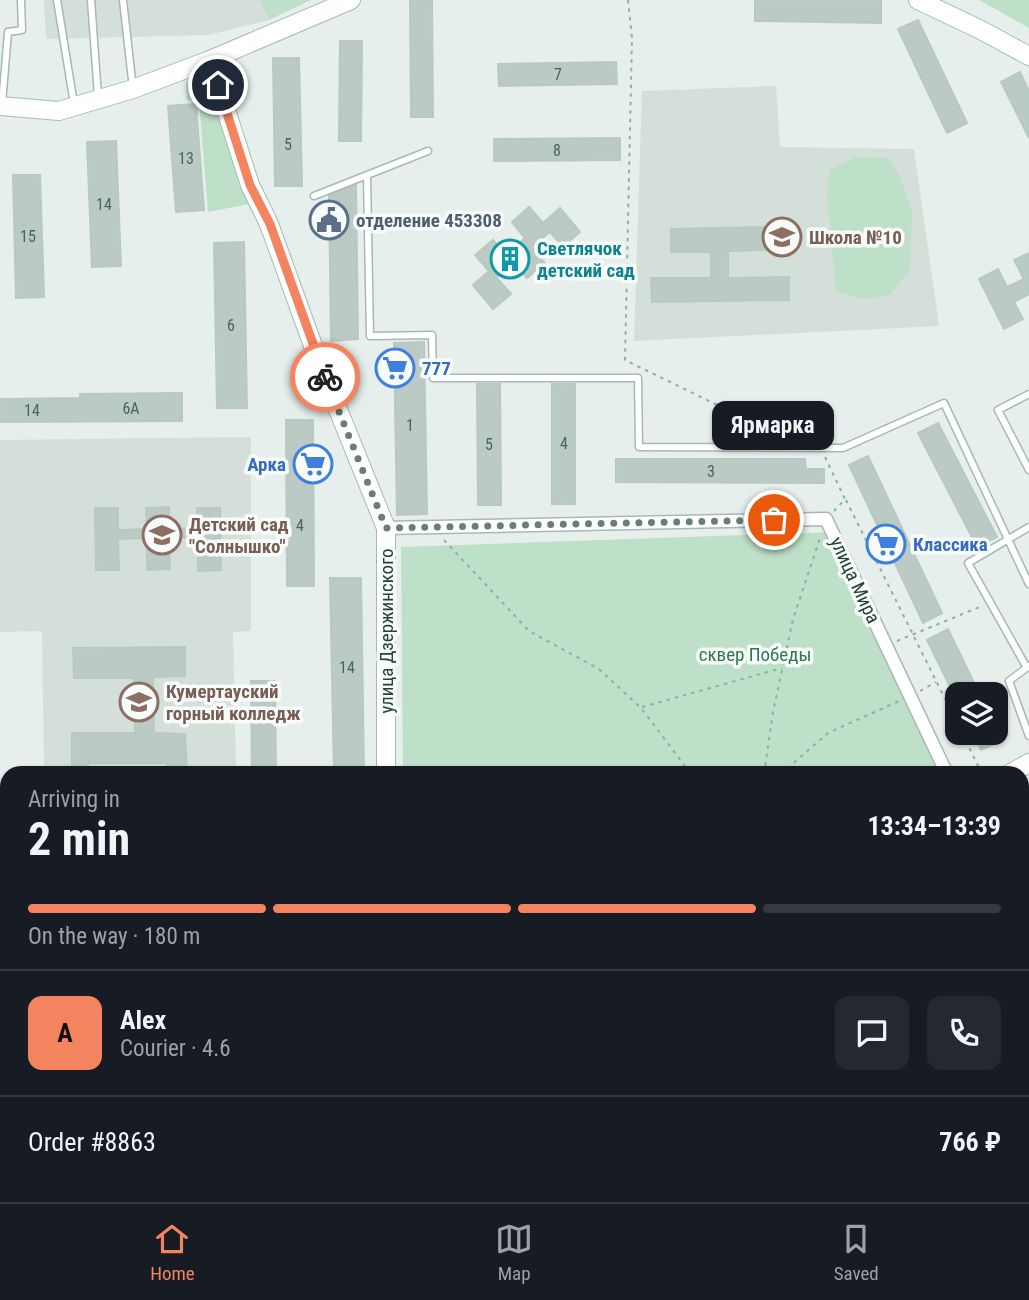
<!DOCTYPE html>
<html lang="en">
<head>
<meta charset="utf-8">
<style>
	body { margin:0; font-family:"Roboto Condensed",sans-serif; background:#242831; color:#f1f3f6; height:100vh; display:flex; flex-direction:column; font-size:26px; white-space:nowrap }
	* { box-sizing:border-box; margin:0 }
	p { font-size:23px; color:#9ea1a6 }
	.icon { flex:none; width:38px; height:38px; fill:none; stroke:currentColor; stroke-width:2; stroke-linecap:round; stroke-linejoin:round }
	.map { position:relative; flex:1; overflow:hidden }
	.details { position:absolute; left:0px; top:766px; width:1029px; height:436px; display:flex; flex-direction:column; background:#171b24; border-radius:21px 21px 0 0; box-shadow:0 2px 5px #0004 }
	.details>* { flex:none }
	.controls { position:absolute; left:945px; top:682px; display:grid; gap:14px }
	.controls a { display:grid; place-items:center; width:63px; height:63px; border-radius:14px; background:#171b24; box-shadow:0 2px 5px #0004; font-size:35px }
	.pin { position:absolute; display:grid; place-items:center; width:60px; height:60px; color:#fff; margin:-30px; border:4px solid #fff; border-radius:50%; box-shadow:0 2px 7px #0007 }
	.courier { position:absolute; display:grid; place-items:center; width:70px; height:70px; margin:-35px; border:5px solid #f4845f; border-radius:50%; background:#fff; color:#222; box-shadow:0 2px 9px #0007 }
	.bubble { position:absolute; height:49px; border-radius:14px; background:#171b24; box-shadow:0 2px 5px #0004; font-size:23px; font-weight:700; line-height:49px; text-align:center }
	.overview em { font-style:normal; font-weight:700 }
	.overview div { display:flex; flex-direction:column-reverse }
	.overview { display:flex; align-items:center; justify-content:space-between; height:119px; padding:0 28px }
	h1 { font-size:46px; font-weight:700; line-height:52px }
	.bar { display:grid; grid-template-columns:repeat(4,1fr); gap:10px 7px; align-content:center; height:84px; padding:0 28px }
	.bar i { height:9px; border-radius:5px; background:#363941 }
	.bar .active { background:#f4845f }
	.bar p { grid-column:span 4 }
	.line { display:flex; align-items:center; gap:18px; padding:0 28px; border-top:2px solid #363941 }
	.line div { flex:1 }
	.round { display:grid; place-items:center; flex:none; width:74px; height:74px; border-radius:14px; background:#242831 }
	.tab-bar { display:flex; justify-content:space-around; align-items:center; height:98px; border-top:2px solid #363941; background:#171b24; font-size:19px; color:#9ea1a6 }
	.tab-bar a { display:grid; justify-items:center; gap:4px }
	.tab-bar .active { color:#f4845f }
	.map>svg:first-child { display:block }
</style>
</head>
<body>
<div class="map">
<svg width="1029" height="1202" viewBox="0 0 1029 1202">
	<rect width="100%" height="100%" fill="#e6efeb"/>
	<path fill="#d4dfda" d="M44,0H259L269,20L209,35L46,39Z
		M776,86L780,147L914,149L939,326L634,341L642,91Z
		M251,437V631L233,632L236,773H44L42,631L0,632V440Z
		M0,870H7V1178L5,1097Z
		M1022,1090H1029V1202H783V1195H1022Z
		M7,1195H346L347,1202H8Z"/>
	<path fill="#bfe0c8" d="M259,0H311L269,20Z
		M979,0H1029V28Z
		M186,82L201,89L211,99L249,204L208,212L199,101L187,100Z
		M855,157L889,158L899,174L912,212L910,270L890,295L862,299L836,291L827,197L829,170Z
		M831,532L946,773H403L401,547Z"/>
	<path fill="#bbcac4" stroke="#b8c9c2" stroke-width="2" d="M755,0H881V23L755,21Z
		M410,1H432L433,117H411Z
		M918,20L967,123L947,133L898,29Z
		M340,41H362L361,141H339Z
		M273,58H299L302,186H275Z
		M616,62L617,84L499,86L498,64Z
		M1020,72L1029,91V138L1001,82Z
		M196,104L204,210L176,212L168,106Z
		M620,138V160L494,161V139Z
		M116,141L121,266L92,267L87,142Z
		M13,175H40L44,297L16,298Z
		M356,185L358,339L331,341L329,196Z
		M529,207L543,223L560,208L580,232L563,247L550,232L532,247L545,263L527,278L514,262L496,277L511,294L493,309L473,285L489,271L475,255L493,240L506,255L525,238L512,222Z
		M766,227V250L728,251V278L789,277V300L652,302L651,278H711V252H671V229Z
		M244,242L247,408H217L214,243Z
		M1029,253V294L1014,302L1023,319L1004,329L979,279L998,269L1007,287L1024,279L1014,260Z
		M424,342L427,514L397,515L394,343Z
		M477,384H500L501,505H478Z
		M552,384H575V504H552Z
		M182,393V421L0,422V399L80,398V394Z
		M286,420H313L314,586H287Z
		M938,423L997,537L977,547L918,433Z
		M868,456L942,613L923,623L849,465Z
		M616,459H805L806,469H824V483L616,482Z
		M169,507V529L197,528V508H220L221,570L198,571V537L169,538L170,569L147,570V538L118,539L119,570H96L95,508H118V530L147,529L146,508Z
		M330,578H361L364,774H334Z
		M948,629L980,695H954L927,640Z
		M185,647V676L153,677L154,733L185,734L187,773H167V763H88V774H72V733H135L134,678H74L73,648Z
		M251,681H275L276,774H252Z
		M973,733H999L1002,740L981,750Z"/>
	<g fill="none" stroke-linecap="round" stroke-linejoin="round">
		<defs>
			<path id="lane" d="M57,0L74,104
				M91,0L98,96
				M123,0L133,89
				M2,104L8,32L22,30L21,0
				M367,177L370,336L432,335L433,378H638L639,447L843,448L944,403L1029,584
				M314,196L428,151
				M1029,394L998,410L1029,470
				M1029,666L1009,681L1029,736
				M1027,668L968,563L1029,527
				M1022,954L1029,951
				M1022,994L1029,1006
				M1022,1043H1029
				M675,1195L676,1202
				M133,1202V1195"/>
			<path id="street" d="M386,528L826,519L947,774"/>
			<path id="secondary" d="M918,0L981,30L1029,56
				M210,60L250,185L269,224L320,365L386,528V774
				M0,106L59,111L133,89L210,60L351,0
				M1009,774L1029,763
				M0,846H7
				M356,1195L357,1202
				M723,1195V1202
				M761,1202V1195"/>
		</defs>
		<use href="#lane" stroke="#a8b8b2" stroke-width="9"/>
		<use href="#street" stroke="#a8b8b2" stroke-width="15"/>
		<use href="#secondary" stroke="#a4bbb3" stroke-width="20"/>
		<path stroke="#86b3a5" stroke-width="2" stroke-dasharray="3.5 5" stroke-linecap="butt" d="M628,0L632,38L625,360L785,438
			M825,457L845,499L834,511
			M846,500L957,723
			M444,540L529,631L599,669L641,708L691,774
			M897,641L982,606
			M920,691L936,682
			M642,707L782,668
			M962,733L982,774
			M764,774L773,712L793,619L820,538
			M781,774L828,733L899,701
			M743,1195V1202
			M501,1197V1202
			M566,1198V1202"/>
		<use href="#lane" stroke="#fff" stroke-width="6"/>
		<use href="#street" stroke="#fff" stroke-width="12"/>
		<use href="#secondary" stroke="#fff" stroke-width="18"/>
	</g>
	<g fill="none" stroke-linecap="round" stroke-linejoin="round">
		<path stroke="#687f78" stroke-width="7" stroke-dasharray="0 12.6" d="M325,377L386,528L774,520"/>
		<path stroke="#f4845f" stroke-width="9" d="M218,85L250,185L270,224L325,377"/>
	</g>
	<defs>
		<symbol id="civic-ring" viewBox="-11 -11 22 22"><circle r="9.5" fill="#f7fbf9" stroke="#5c6f8a" stroke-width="1.5"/><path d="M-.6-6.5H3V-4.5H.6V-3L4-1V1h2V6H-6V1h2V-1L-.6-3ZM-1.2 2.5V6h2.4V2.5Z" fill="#5c6f8a"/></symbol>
		<symbol id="school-ring" viewBox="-11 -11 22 22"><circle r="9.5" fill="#f7fbf9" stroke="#8d6e63" stroke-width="1.5"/><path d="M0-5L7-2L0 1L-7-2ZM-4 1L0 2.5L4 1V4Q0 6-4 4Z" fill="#8d6e63"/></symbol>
		<symbol id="building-ring" viewBox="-11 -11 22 22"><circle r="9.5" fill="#f7fbf9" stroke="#0f9aa8" stroke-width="1.5"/><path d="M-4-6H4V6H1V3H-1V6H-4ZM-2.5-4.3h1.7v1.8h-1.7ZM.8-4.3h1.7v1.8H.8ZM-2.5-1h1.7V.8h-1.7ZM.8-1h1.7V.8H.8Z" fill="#0f9aa8"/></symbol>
		<symbol id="supermarket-ring" viewBox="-11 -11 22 22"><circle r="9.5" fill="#f7fbf9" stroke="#3f7fe0" stroke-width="1.5"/><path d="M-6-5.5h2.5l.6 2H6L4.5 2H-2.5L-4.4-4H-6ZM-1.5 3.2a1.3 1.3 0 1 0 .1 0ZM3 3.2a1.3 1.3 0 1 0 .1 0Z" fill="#3f7fe0"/></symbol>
		<symbol id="university-ring" viewBox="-11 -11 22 22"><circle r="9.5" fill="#f7fbf9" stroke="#8d6e63" stroke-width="1.5"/><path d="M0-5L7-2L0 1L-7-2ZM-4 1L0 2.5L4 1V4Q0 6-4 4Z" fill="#8d6e63"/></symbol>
	</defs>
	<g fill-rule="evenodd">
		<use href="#civic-ring" x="307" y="198" width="44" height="44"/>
		<use href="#school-ring" x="760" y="215" width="44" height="44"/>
		<use href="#building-ring" x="488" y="237" width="44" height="44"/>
		<use href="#supermarket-ring" x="373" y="346" width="44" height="44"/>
		<use href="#supermarket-ring" x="291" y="442" width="44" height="44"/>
		<use href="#school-ring" x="140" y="513" width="44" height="44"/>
		<use href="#supermarket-ring" x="864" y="522" width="44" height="44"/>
		<use href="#university-ring" x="117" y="680" width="44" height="44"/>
	</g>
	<g text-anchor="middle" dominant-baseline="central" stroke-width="7" stroke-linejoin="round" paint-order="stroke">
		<g font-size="16" fill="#4a645c">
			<text x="558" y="74">7</text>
			<text x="288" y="144">5</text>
			<text x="557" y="150">8</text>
			<text x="186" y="158">13</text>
			<text x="104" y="204">14</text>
			<text x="28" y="236">15</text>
			<text x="231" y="325">6</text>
			<text x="131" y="408">6А</text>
			<text x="32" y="410">14</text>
			<text x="410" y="425">1</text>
			<text x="564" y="443">4</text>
			<text x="489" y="444">5</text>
			<text x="711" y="471">3</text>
			<text x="300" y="525">4</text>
			<text x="347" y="667">14</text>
		</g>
		<g font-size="19" font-weight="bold" fill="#4e5e75" stroke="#f7fbf9" text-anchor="start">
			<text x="356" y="220">отделение 453308</text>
		</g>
		<g font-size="19" font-weight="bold" fill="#785e54" stroke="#f7fbf9" text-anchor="start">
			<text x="809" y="237">Школа №10</text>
			<text x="189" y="524">Детский сад<tspan x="189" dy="22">"Солнышко"</tspan></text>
			<text x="166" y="691">Кумертауский<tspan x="166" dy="22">горный колледж</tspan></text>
		</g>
		<g font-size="19" font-weight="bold" fill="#0d838f" stroke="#f7fbf9" text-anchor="start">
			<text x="537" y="248">Светлячок<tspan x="537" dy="22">детский сад</tspan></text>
		</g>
		<g font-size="19" font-weight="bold" fill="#366cbe" stroke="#f7fbf9" text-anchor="start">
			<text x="422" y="368">777</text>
			<text x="286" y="464" text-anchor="end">Арка</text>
			<text x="913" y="544">Классика</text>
		</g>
		<g font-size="19" fill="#24423a" stroke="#f7fbf9">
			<text transform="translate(855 580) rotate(65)">улица Мира</text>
			<text transform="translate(386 631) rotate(-90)">улица Дзержинского</text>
		</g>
		<g font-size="19" fill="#2d7a4b" stroke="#f7fbf9">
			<text x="755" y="654">сквер Победы</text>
		</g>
	</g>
</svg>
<div class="controls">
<a><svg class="icon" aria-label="layers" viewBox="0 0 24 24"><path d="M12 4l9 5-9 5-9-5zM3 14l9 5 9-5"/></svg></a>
</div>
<div class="pin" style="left:774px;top:520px;background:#ea580c"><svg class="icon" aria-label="bag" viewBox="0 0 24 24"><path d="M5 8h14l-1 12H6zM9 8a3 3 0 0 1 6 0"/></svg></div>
<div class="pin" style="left:218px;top:85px;background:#1f2937"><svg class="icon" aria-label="home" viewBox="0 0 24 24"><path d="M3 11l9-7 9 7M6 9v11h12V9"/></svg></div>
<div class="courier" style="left:325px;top:377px"><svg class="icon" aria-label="bike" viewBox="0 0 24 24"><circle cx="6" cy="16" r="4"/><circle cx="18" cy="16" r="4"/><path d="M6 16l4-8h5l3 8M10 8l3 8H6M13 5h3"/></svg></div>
<div class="bubble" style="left:712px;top:401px;width:122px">Ярмарка</div>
<section class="details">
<div class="overview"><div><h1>2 min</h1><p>Arriving in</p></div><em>13:34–13:39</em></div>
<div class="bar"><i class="active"></i><i class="active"></i><i class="active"></i><i></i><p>On the way · 180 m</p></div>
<div class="line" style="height:126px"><b class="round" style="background:#f4845f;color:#111">A</b><div><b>Alex</b><p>Courier · 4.6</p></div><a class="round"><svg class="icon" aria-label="chat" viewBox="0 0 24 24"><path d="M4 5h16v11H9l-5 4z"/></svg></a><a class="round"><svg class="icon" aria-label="phone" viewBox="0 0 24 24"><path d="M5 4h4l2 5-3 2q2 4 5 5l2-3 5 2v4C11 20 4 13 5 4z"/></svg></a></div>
<div class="line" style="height:91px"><div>Order #8863</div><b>766 ₽</b></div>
</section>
</div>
<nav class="tab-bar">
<a class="active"><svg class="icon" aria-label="home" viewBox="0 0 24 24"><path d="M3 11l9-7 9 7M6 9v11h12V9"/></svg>Home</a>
<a><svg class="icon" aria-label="map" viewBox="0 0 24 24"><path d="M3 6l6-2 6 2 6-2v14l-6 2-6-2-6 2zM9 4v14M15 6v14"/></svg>Map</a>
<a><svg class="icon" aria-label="saved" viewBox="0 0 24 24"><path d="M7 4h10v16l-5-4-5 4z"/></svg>Saved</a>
</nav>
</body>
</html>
